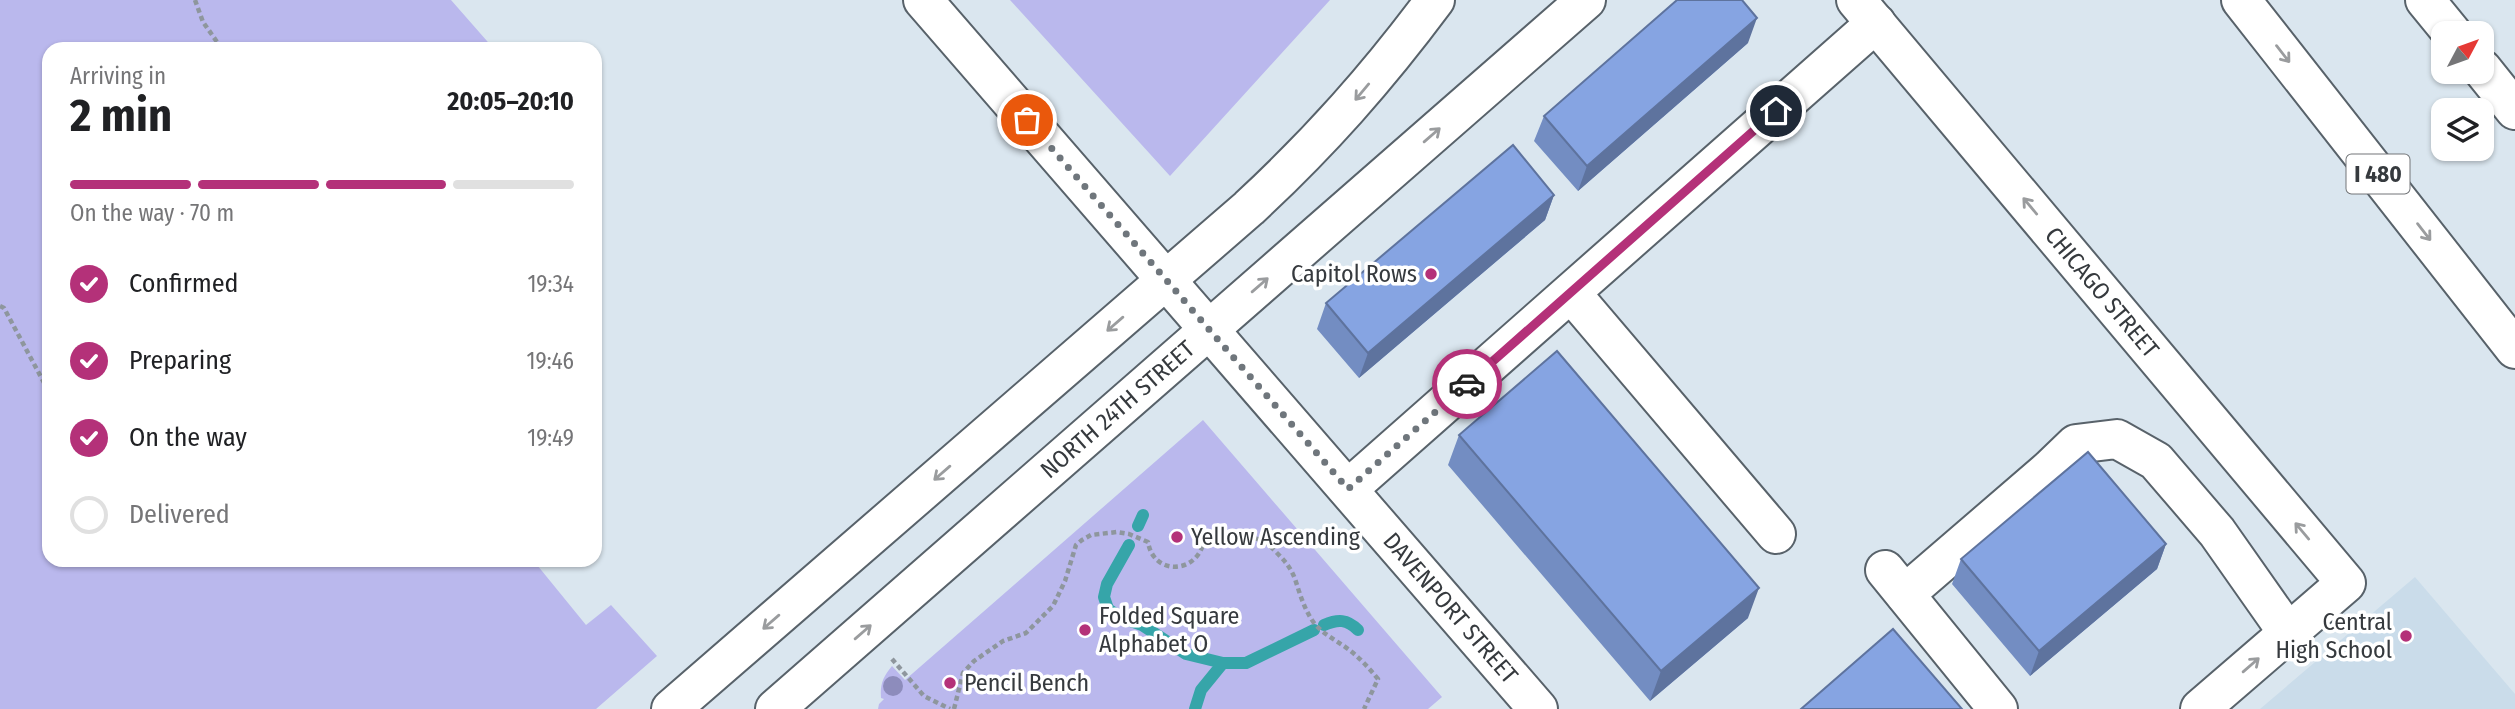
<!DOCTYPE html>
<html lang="en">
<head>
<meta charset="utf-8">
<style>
	body { margin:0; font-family:"Fira Sans Condensed",sans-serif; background:#f6f6f6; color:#202124; height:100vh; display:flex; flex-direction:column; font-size:26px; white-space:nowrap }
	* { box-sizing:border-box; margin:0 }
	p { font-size:23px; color:#757577 }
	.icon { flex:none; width:38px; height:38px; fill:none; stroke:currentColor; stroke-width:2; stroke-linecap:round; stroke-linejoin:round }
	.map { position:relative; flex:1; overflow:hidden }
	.sheet { position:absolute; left:42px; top:42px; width:560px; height:525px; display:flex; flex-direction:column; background:#fff; border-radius:21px; box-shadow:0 2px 5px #0004 }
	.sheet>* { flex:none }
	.needle { width:46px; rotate:49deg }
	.fabs { position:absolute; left:2431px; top:21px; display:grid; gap:14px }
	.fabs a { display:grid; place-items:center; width:63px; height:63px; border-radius:14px; background:#fff; box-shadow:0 2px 5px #0004; font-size:35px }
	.pin { position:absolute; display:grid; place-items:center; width:60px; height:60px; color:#fff; margin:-30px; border:4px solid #fff; border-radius:50%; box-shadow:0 2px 7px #0007 }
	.courier { position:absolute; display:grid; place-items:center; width:70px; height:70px; margin:-35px; border:5px solid #b43179; border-radius:50%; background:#fff; color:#222; box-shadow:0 2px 9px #0007 }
	.overview em { font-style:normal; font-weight:700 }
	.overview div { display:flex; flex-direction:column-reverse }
	.overview { display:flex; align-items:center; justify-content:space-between; height:119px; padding:0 28px }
	h1 { font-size:46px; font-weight:700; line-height:52px }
	.bar { display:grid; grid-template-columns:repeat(4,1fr); gap:10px 7px; align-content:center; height:84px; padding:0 28px }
	.bar i { height:9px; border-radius:5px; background:#e0e0e0 }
	.bar .active { background:#b43179 }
	.bar p { grid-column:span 4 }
	ol { padding:0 28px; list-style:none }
	li { display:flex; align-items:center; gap:21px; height:77px }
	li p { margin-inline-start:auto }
	li .icon { padding:7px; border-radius:50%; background:#b43179; color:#fff; stroke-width:4 }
	li:last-child { color:#757577 }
	li i { width:38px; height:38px; border:4px solid #e0e0e0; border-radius:50% }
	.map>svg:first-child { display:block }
</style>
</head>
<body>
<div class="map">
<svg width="2515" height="709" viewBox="0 0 2515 709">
	<rect width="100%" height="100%" fill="#dae6ef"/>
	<path fill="#cadcea" d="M2415,577L2515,694V709H2260Z"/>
	<path fill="#bab8ed" d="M0,0H451L494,49H49V560H533L586,625L611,605L657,656L596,709H0Z
		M1010,0H1330L1170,176Z
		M1203,420L1442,697L1428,709H878L879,704L884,699L881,698C880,684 883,677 892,666L905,680Z"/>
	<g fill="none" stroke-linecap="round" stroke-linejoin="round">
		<path stroke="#36a5a9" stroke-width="12" d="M1138,526L1143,515
			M1129,545L1107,584L1104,597L1108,609L1120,617L1142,625L1186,654L1223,663H1246L1314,630
			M1324,625C1338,619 1347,619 1358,630
			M1195,709L1201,690L1223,663"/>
		<defs>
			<g id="minor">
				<path id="s1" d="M923,0L1538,709"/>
				<path id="s2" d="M1856,0L2346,583L2200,709"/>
				<path d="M1571,293L1776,534"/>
				<path d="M1348,489L1876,23"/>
				<path d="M1885,570L1998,709"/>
				<path d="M1905,594L2050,469L2076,444L2117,439L2156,461L2217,532L2288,633"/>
			</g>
			<g id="major">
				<path d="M671,709L1249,208C1320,142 1377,78 1435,0"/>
				<path id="s3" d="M775,709L1586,0"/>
			</g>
			<path id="highway" d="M2241,0L2515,349
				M2425,0L2452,33
				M2482,69L2515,110"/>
		</defs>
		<use href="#minor" stroke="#58626a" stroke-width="42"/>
		<use href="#major" stroke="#58626a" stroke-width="42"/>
		<use href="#highway" stroke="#58626a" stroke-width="42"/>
		<path stroke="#8e969d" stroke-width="4.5" stroke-dasharray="5 3.5" stroke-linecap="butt" d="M195,0L203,22L222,49
			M0,306L4,308L49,392
			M892,659L924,696L950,709
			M954,709L963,673L974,661L1003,641L1026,633L1053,606L1065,581L1076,545L1082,540L1091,535L1117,532L1129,534L1148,542C1153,574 1193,575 1203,545C1233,538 1253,527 1277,553C1285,561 1291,568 1295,579C1300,594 1304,609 1314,623C1324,635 1336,640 1348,649C1359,657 1369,668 1378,679L1364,709"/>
		<use href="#minor" stroke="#fff" stroke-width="38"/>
		<use href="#major" stroke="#fff" stroke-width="38"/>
		<use href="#highway" stroke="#fff" stroke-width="38"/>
	</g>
	<circle fill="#8d8cbc" cx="893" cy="686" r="10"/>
	<path fill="#738dc2" d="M1748,43L1578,191L1534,141L1544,116Z
		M1554,195L1545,220L1359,378L1317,329L1326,303Z
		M1459,435L1748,618L1650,701L1448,465Z
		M2166,544L2157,569L2030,676L1952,584L1961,559Z"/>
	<path fill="#5e739e" d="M1757,18L1748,43L1578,191L1587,166Z
		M1554,195L1545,220L1359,378L1368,353Z
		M2166,544L2157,569L2030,676L2039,651Z
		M1759,588L1748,618L1650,701L1661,671Z"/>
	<path fill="#86a4e2" stroke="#5e739e" stroke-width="2" d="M1677,0H1742L1757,18L1587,166L1544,116Z
		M1513,145L1554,195L1368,353L1326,303Z
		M1557,351L1759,588L1661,671L1459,435Z
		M2088,452L2166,544L2039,651L1961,559Z
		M1893,629L1962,709H1801Z"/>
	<defs><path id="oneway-shaft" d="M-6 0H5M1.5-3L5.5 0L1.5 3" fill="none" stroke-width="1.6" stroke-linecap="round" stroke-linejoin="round" transform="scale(1.75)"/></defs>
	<g stroke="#9a9c9e">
		<use href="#oneway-shaft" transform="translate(2283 54) rotate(52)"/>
		<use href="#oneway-shaft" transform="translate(1362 92) rotate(130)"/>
		<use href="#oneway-shaft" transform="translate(1432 135) rotate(-41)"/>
		<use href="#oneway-shaft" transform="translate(2030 206) rotate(-130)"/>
		<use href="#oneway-shaft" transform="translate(2424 232) rotate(52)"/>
		<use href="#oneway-shaft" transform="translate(1260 285) rotate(-41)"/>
		<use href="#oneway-shaft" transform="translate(1115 324) rotate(139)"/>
		<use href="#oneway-shaft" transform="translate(942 473) rotate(139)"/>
		<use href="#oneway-shaft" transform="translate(2302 531) rotate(-130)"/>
		<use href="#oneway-shaft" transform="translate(771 622) rotate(139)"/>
		<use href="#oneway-shaft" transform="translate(863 632) rotate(-41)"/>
		<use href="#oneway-shaft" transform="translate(2251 665) rotate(-41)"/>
	</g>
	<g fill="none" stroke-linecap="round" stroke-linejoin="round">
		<path stroke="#6f767c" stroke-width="7" stroke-dasharray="0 12.6" d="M1027,120L1348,489L1467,384"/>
		<path stroke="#b43179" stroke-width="9" d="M1467,384L1776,111"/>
	</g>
	<g fill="#b43179" stroke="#fff" stroke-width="2.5">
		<circle cx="1431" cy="274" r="7"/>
		<circle cx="1177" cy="537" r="7"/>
		<circle cx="1085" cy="630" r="7"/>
		<circle cx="2406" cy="636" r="7"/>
		<circle cx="950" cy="683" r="7"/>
	</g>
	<g text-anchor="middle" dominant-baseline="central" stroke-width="7" stroke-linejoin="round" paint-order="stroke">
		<rect fill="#fff" stroke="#727578" stroke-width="2" x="2346.5" y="154.5" width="63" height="39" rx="5"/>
		<g font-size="23" font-weight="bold" fill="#363a3e">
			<text x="2378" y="174">I 480</text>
		</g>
		<g font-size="24" fill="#363a3e" stroke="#fff" text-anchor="start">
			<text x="1417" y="274" text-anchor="end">Capitol Rows</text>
			<text x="1191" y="537">Yellow Ascending</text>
			<text x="1099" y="616">Folded Square<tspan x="1099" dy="28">Alphabet O</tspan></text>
			<text x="2392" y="622" text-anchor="end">Central<tspan x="2392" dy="28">High School</tspan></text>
			<text x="964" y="683">Pencil Bench</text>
		</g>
		<g font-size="24" fill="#363a3e" stroke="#fff">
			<text stroke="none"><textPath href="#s2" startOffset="382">CHICAGO STREET</textPath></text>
			<text stroke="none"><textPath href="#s3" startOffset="455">NORTH 24TH STREET</textPath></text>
			<text stroke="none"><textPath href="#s1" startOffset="805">DAVENPORT STREET</textPath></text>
		</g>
	</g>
</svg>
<div class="fabs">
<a><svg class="needle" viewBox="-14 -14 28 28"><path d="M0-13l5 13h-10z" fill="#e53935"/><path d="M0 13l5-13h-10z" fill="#757577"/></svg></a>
<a><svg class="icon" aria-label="layers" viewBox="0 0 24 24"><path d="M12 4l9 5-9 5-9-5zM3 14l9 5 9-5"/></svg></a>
</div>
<div class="pin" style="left:1027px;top:120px;background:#ea580c"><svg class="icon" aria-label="bag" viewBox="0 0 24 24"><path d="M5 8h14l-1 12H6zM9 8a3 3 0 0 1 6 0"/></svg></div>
<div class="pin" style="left:1776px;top:111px;background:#1f2937"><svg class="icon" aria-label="home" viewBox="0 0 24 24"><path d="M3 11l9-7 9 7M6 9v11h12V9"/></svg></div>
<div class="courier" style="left:1467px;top:384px"><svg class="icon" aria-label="car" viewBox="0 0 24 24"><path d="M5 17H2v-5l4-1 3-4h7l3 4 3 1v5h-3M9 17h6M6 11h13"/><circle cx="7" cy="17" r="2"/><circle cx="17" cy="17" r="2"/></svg></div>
<section class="sheet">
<div class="overview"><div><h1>2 min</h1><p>Arriving in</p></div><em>20:05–20:10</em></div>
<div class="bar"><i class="active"></i><i class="active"></i><i class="active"></i><i></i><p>On the way · 70 m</p></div>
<ol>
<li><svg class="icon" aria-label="check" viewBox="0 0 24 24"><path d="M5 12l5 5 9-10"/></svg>Confirmed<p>19:34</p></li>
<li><svg class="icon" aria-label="check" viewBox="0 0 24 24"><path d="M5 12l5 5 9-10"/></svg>Preparing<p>19:46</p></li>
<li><svg class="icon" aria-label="check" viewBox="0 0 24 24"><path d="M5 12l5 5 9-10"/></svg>On the way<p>19:49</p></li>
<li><i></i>Delivered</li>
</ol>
</section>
</div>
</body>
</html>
